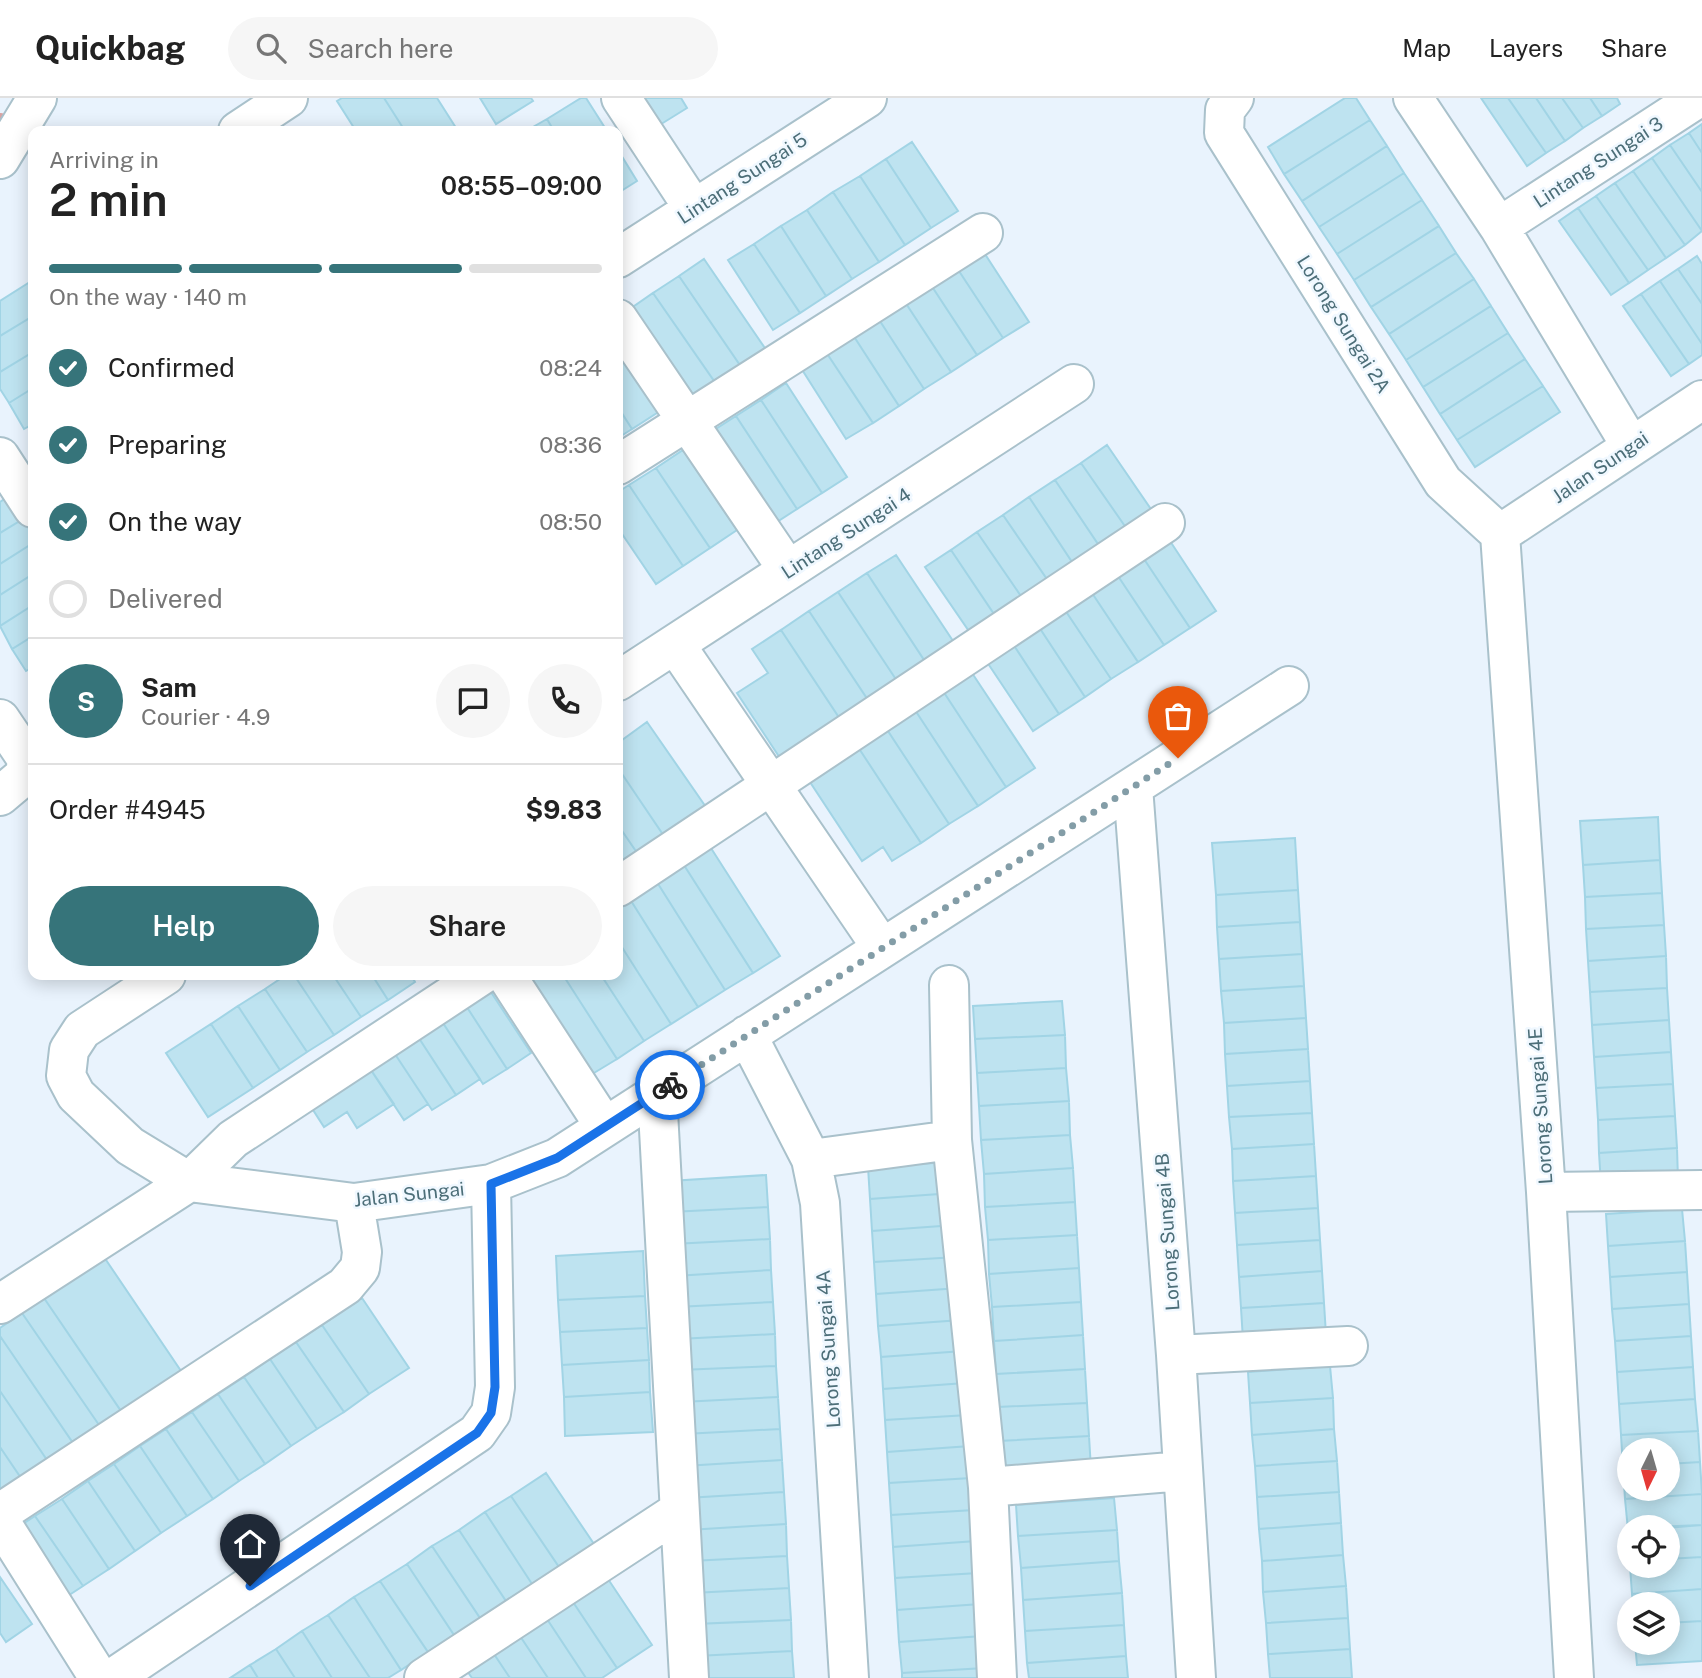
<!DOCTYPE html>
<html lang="en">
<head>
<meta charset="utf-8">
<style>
	body { margin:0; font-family:"Public Sans",sans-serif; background:#f6f6f6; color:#222; height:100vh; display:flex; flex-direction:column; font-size:26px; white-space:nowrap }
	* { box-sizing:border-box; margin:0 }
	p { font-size:23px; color:#767676 }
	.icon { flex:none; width:38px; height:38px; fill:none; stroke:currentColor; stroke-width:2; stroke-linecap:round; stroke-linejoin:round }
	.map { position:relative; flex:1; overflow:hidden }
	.details { position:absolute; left:28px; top:28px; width:595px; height:854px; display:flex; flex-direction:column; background:#fff; border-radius:14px; box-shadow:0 4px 18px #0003 }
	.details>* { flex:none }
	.needle { width:46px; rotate:185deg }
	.fabs { position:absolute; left:1617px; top:1340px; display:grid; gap:14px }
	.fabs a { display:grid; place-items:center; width:63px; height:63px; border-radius:50%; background:#fff; box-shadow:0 4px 18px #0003; font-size:35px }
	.pin { position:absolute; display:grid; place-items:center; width:60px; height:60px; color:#fff; margin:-72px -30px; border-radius:50% 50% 50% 0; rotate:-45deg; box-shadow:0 0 7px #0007 }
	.pin .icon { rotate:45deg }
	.courier { position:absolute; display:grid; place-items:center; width:70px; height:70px; margin:-35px; border:5px solid #1a73e8; border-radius:50%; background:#fff; color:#222; box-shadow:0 2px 9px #0007 }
	.overview em { font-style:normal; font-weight:600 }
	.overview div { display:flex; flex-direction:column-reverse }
	.overview { display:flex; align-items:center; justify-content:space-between; height:119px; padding:0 21px }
	h1 { font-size:46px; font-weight:600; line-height:52px }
	.bar { display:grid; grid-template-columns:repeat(4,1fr); gap:10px 7px; align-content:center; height:84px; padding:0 21px }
	.bar i { height:9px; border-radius:5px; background:#e0e0e0 }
	.bar .current { background:#36747a }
	.bar p { grid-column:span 4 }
	.line { display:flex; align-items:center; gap:18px; padding:0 21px; border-top:2px solid #e0e0e0 }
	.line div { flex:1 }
	.round { display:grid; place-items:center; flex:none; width:74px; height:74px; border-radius:37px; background:#f6f6f6 }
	ol { padding:0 21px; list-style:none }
	li { display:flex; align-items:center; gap:21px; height:77px }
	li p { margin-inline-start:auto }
	li .icon { padding:7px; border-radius:50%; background:#36747a; color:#fff; stroke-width:4 }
	li:last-child { color:#767676 }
	li i { width:38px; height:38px; border:4px solid #e0e0e0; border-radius:50% }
	.cta { display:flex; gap:14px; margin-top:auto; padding:14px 21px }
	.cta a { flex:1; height:80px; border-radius:42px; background:#36747a; color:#fff; font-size:28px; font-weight:600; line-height:80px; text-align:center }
	.cta a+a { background:#f6f6f6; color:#222 }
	header { display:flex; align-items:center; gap:42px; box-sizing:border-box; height:98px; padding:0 35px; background:#fff; border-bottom:2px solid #e0e0e0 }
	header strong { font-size:33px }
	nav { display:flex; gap:38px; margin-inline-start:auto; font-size:24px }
	.search { width:490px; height:63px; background:#f6f6f6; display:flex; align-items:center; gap:18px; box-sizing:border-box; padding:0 24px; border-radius:38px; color:#767676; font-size:26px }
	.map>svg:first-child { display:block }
</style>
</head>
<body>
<header>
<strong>Quickbag</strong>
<div class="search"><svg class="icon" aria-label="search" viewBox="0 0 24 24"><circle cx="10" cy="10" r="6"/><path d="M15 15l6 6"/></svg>Search here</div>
<nav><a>Map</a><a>Layers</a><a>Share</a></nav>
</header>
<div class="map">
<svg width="1702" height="1580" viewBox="0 0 1702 1580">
	<rect width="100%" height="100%" fill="#e9f3fd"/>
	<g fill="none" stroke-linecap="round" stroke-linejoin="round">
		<path stroke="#d9a4a3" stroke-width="10" d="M0,22L1,20"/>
	</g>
	<path fill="#bee3f0" stroke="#a1d4e5" stroke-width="2" d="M342,0H384L405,33H356L337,3Z
		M384,0H437L458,33H405Z
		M480,0H531L533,3L496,26Z
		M581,0H586L607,33H554L547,21Z
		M639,0H681L687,10L658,28Z
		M1345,0H1356L1370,22L1284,76L1268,49Z
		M1481,0H1508L1546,55L1527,68Z
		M1508,0H1536L1565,43L1546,55Z
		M1536,0H1562L1583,30L1565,43Z
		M1562,0H1590L1602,18L1583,30Z
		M1590,0H1617L1620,6L1602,18Z
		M547,21L554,33H526Z
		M1370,22L1387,48L1302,103L1284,76Z
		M1702,26V55L1689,35Z
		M1689,35L1702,55V94L1670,47Z
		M912,44L958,113L931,130L886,61Z
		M1670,47L1702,94V133L1652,60Z
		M1387,48L1404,75L1319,129L1302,103Z
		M618,52L637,83L618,95Z
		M1652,60L1702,133L1685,147L1633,73Z
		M886,61L931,130L905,147L860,78Z
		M1633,73L1685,147L1666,160L1615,85Z
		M1404,75L1422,102L1337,156L1319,129Z
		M860,78L905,147L879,164L833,94Z
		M1615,85L1666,160L1648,172L1596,98Z
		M833,94L879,164L852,181L807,112Z
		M1596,98L1648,172L1629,185L1578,110Z
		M1422,102L1439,128L1354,182L1337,156Z
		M1578,110L1629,185L1611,197L1559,123Z
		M807,112L852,181L826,198L781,128Z
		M781,128L826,198L800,215L754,146Z
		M1439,128L1456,155L1371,209L1354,182Z
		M754,146L800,215L773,232L728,162Z
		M983,153L1029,224L1003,240L957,170Z
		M1456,155L1474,181L1389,236L1371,209Z
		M1697,158L1702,166V206L1678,171Z
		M704,161L769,256L744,273L679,178Z
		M957,170L1003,240L977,257L931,187Z
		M1678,171L1702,206V246L1660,183Z
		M679,178L744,273L719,290L653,195Z
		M1474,181L1491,208L1406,262L1389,236Z
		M33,182V218L0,238V203Z
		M1660,183L1702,246V257L1689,266L1641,196Z
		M931,187L977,257L951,274L905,204Z
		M653,195L719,290L692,308L627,213Z
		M1641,196L1689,266L1671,278L1623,208Z
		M905,204L951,274L924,291L878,220Z
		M1491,208L1508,235L1423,289L1406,262Z
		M33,218V254L0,274V238Z
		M878,220L924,291L899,308L853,237Z
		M1508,235L1525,261L1440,316L1423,289Z
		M853,237L899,308L873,325L826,254Z
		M618,248L660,313L632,331L618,309Z
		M33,254V290L9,305L0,291V274Z
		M826,254L873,325L846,341L801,270Z
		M1525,261L1543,288L1457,342L1440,316Z
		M786,285L847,379L822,395L761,302Z
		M1543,288L1560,314L1475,369L1457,342Z
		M33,290V326L24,331L9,305Z
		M761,302L822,395L797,411L736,318Z
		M618,309L632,331L618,340Z
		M736,318L797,411L769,429L708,336Z
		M1107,347L1155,417L1129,434L1081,365Z
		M683,352L737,432L710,450L656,370Z
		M1081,365L1129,434L1102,452L1055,382Z
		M656,370L710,450L683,468L629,387Z
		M1055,382L1102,452L1076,470L1029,399Z
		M629,387L683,468L656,486L618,430V394Z
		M14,395L28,418L0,435V404Z
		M1029,399L1076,470L1051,487L1003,417Z
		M1003,417L1051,487L1025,504L977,434Z
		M28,418L33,426V445L0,466V435Z
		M977,434L1025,504L998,522L951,452Z
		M1170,443L1216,513L1190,530L1144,461Z
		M33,445V476L0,497V466Z
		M951,452L998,522L973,539L925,469Z
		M896,457L957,549L928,568L867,475Z
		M1144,461L1190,530L1164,547L1118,478Z
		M867,475L928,568L899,586L838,494Z
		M33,476V507L0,528V497Z
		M1118,478L1164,547L1138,564L1092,495Z
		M838,494L899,586L870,605L809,513Z
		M1092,495L1138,564L1111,581L1065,512Z
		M33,507V538L12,551L0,528Z
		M1065,512L1111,581L1085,599L1039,529Z
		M809,513L870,605L842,624L781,532Z
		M1039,529L1085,599L1059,616L1013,546Z
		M781,532L842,624L782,663L737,595L768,575L752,551Z
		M33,538V569L26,573L12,551Z
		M1013,546L1059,616L1033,633L987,564Z
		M972,575L1035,670L1006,689L943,593Z
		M943,593L1006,689L978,708L915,612Z
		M915,612L978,708L949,726L886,630Z
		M647,624L708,712L666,741L618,670V645Z
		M886,630L949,726L921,745L858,649Z
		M858,649L921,745L892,763L883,749L862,763L808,681Z
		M618,670L666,741L640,759L618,727Z
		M1658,719L1660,762L1583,767L1580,723Z
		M618,727L640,759L618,774Z
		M1295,740L1298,792L1216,797L1212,745Z
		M709,747L780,858L753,875L682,764Z
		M1660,762L1662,795L1585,799L1583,767Z
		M682,764L753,875L725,892L655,781Z
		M655,781L725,892L698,909L628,798Z
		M1298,792L1300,824L1217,829L1216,797Z
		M1662,795L1664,827L1586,831L1585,799Z
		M628,798L698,909L671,926L618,843V804Z
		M1300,824L1302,856L1219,861L1217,829Z
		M1664,827L1666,858L1588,863L1586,831Z
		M618,843L671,926L644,943L601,877H618Z
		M1302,856L1304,888L1221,893L1219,861Z
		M1666,858L1667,890L1590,894L1588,863Z
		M286,877H294L334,937L307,954L265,891Z
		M294,877H333L361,919L334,937Z
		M333,877H372L388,902L361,919Z
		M372,877H411L415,884L388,902Z
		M525,877H563L617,961L589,978Z
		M563,877H601L644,943L617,961Z
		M485,885L531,955L507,971L461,900Z
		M1304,888L1306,920L1224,925L1221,893Z
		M1667,890L1669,922L1592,927L1590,894Z
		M265,891L307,954L280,972L238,908Z
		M461,900L507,971L483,986L437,916Z
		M1062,903L1065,937L975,941L973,908Z
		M238,908L280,972L253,990L211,926Z
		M437,916L480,981L456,997L413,931Z
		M1306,920L1308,951L1225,956L1224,925Z
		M1669,922L1671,954L1594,959L1592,927Z
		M211,926L253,990L208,1019L166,955Z
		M413,931L456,997L432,1012L389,947Z
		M1065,937L1066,970L977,975L975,941Z
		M389,947L428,1006L404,1022L365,963Z
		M1308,951L1310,983L1227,988L1225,956Z
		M1671,954L1673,986L1596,990L1594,959Z
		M365,963L394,1006L357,1030L347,1014L324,1029L306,1001Z
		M1066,970L1069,1003L979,1008L977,975Z
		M1310,983L1312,1015L1229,1019L1227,988Z
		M1673,986L1675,1018L1598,1022L1596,990Z
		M1069,1003L1070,1037L981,1042L979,1008Z
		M1312,1015L1314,1046L1232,1051L1229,1019Z
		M1675,1018L1677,1050L1599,1055L1598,1022Z
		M1070,1037L1073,1070L984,1076L981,1042Z
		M1314,1046L1316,1078L1233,1083L1232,1051Z
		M1677,1050L1678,1082L1601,1087L1599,1055Z
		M950,1064L953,1095L870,1101L868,1069Z
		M1073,1070L1075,1104L985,1109L984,1076Z
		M766,1077L768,1109L671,1114L670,1083Z
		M1316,1078L1318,1110L1235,1115L1233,1083Z
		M953,1095L955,1127L872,1133L870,1101Z
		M1075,1104L1077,1137L988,1142L985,1109Z
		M768,1109L770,1141L673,1146L671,1114Z
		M1318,1110L1320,1142L1237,1147L1235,1115Z
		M1682,1111L1685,1143L1608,1148L1606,1116Z
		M955,1127L957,1159L874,1164L872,1133Z
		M1077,1137L1079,1170L989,1176L988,1142Z
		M770,1141L771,1172L675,1178L673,1146Z
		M1320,1142L1322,1173L1239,1179L1237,1147Z
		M1685,1143L1687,1174L1610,1179L1608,1148Z
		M643,1153L645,1198L558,1202L556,1158Z
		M104,1159L181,1273L121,1313L44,1200Z
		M957,1159L959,1190L876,1196L874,1164Z
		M1079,1170L1081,1204L992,1209L989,1176Z
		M771,1172L773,1204L677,1209L675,1178Z
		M1322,1173L1324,1205L1241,1210L1239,1179Z
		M1687,1174L1689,1206L1612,1211L1610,1179Z
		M959,1190L961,1222L878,1228L876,1196Z
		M645,1198L647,1230L560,1234L558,1202Z
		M44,1200L121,1313L99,1327L22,1215Z
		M362,1200L409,1270L369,1296L322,1227Z
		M773,1204L775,1236L679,1241L677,1209Z
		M1081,1204L1083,1237L994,1243L992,1209Z
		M1324,1205L1326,1237L1243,1242L1241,1210Z
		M1689,1206L1691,1238L1615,1243L1612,1211Z
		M22,1215L99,1327L73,1345L0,1238V1230Z
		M961,1222L963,1253L881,1259L878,1228Z
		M322,1227L369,1296L344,1314L296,1244Z
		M647,1230L649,1262L562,1267L560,1234Z
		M775,1236L776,1268L680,1272L679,1241Z
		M1083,1237L1085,1271L996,1276L994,1243Z
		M0,1238L73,1345L47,1362L0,1293Z
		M1691,1238L1693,1269L1617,1274L1615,1243Z
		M296,1244L344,1314L317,1331L270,1261Z
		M963,1253L965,1285L883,1291L881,1259Z
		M270,1261L317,1331L291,1348L244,1279Z
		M649,1262L650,1294L564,1299L562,1267Z
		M776,1268L778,1299L682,1304L680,1272Z
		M1330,1268L1333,1300L1250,1305L1248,1274Z
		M1693,1269L1695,1301L1619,1306L1617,1274Z
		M1085,1271L1087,1305L998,1309L996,1276Z
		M244,1279L291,1348L265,1366L218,1296Z
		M965,1285L968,1317L885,1322L883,1291Z
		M0,1293L47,1362L21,1380L0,1349Z
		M650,1294L653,1334L565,1338L564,1299Z
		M218,1296L265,1366L239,1383L192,1314Z
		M778,1299L780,1331L684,1336L682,1304Z
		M1333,1300L1334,1331L1252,1337L1250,1305Z
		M1695,1301L1698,1333L1621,1337L1619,1306Z
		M1087,1305L1089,1338L999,1343L998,1309Z
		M192,1314L239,1383L213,1401L166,1331Z
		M968,1317L970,1348L887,1354L885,1322Z
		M166,1331L213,1401L187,1418L140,1348Z
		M780,1331L782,1362L685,1368L684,1336Z
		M1334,1331L1337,1363L1255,1368L1252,1337Z
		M1698,1333L1700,1364L1668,1366V1353H1629V1368L1623,1369L1621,1337Z
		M1089,1338L1091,1371L1002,1377L999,1343Z
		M140,1348L187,1418L161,1435L114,1366Z
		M970,1348L971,1380L889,1385L887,1354Z
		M0,1349L21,1380L0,1394Z
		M782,1362L784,1394L687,1400L685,1368Z
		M1337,1363L1339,1394L1257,1399L1255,1368Z
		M1700,1364L1702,1396L1625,1401L1623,1369L1629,1368V1391H1668V1366Z
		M114,1366L161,1435L135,1453L88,1383Z
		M546,1375L594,1446L559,1469L511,1398Z
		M971,1380L974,1412L891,1417L889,1385Z
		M88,1383L135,1453L109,1471L62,1401Z
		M784,1394L786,1426L689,1432L687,1400Z
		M1339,1394L1341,1425L1259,1431L1257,1399Z
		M1702,1396V1427L1629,1430L1628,1432L1625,1401Z
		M511,1398L559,1469L532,1486L485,1414Z
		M1114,1400L1117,1432L1018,1438L1016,1407Z
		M62,1401L109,1471L83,1488L35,1418Z
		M974,1412L976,1443L893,1449L891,1417Z
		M485,1414L532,1486L506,1503L459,1432Z
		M35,1418L83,1488L57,1505L9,1435Z
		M1341,1425L1343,1457L1262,1463L1259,1431Z
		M786,1426L787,1458L691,1463L689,1432Z
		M1702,1427V1459L1668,1461L1666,1430Z
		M459,1432L506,1503L480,1520L432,1448Z
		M1117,1432L1119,1463L1021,1470L1018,1438Z
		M976,1443L978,1475L895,1480L893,1449Z
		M432,1448L480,1520L454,1537L407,1466Z
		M1343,1457L1346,1488L1263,1494L1262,1463Z
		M787,1458L789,1490L693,1495L691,1463Z
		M1702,1459V1491L1632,1496L1630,1468H1668V1461Z
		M1119,1463L1122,1495L1023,1502L1021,1470Z
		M407,1466L454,1537L428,1554L380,1483Z
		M978,1475L980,1506L897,1512L895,1480Z
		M606,1478L652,1547L617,1570L571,1501Z
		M0,1479L32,1526L6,1544L0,1535Z
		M380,1483L428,1554L401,1572L354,1499Z
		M1346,1488L1348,1520L1266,1525L1263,1494Z
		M789,1490L791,1522L695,1526L693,1495Z
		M1702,1491V1523L1668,1525V1507H1633L1632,1496Z
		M1122,1495L1124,1527L1025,1533L1023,1502Z
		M354,1499L401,1572L388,1580H370L328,1517Z
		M571,1501L617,1570L602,1580H586L545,1518Z
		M980,1506L982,1538L899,1544L897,1512Z
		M328,1517L370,1580H332L302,1533Z
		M545,1518L586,1580H548L518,1535Z
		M1348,1520L1350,1551L1268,1556L1266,1525Z
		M791,1522L792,1553L697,1558L695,1526Z
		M1702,1523V1563L1637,1567L1635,1545H1668V1525Z
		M1124,1527L1126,1558L1027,1565L1025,1533Z
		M302,1533L332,1580H295L276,1551Z
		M518,1535L548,1580H510L492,1553Z
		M982,1538L984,1570L902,1575L899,1544Z
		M276,1551L295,1580H258L250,1567Z
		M1350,1551L1352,1580H1270L1268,1556Z
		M492,1553L510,1580H472L465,1570Z
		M792,1553L794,1580H697V1558Z
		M1126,1558L1128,1580H1029L1027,1565Z
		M250,1567L258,1580H230Z
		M984,1570L985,1580H902V1575Z"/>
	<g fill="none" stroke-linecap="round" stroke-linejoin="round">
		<defs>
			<path id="minor" d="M621,0L694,111
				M1234,0L1225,12L1224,35L1443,384L1500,436
				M1413,0L1499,129L1631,348
				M238,33L288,0
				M0,61L37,0
				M1499,129L1698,0
				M618,160L867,0
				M618,221L788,472
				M0,359L33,410
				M618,367L983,135
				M1500,436L1546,1094L1574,1580
				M1500,436L1702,302
				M675,546L882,850
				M618,583L1074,286
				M0,621L27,661L25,677L0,698
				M1133,689L1176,1257L1196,1580
				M618,789L1165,425
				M166,877L82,932L69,952L66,978L76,997L130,1048L189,1084L354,1105L491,1086L557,1060L1289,588
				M506,877L605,1029
				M949,887L952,1042L988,1389L997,1580
				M747,937L811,1061L820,1105L849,1580
				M657,995L689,1580
				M811,1061L952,1042
				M1546,1094L1702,1092
				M0,1206L189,1084L233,1041L482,877
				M1176,1257L1348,1248
				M988,1389L1183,1373
				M0,1415L345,1188L360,1170L362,1154L354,1105
				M0,1423L99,1580
				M113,1580L477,1335L491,1315L495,1289L491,1086
				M424,1580L679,1413"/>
		</defs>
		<use href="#minor" stroke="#a9c1cb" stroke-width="42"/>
		<use href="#minor" stroke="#fff" stroke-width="38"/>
	</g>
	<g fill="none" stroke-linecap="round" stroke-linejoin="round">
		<path stroke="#839da7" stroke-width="7" stroke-dasharray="0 12.6" d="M670,987L1178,660"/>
		<path stroke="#1a73e8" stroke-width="9" d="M250,1488L477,1335L491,1315L495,1289L491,1086L557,1060L670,987"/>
	</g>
	<g text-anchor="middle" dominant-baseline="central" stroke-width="5" stroke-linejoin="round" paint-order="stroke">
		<g font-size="19" fill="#4c6e78" stroke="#f0f8ff">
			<text transform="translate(1598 64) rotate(-33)">Lintang Sungai 3</text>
			<text transform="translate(742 80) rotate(-33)">Lintang Sungai 5</text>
			<text transform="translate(1344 226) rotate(58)">Lorong Sungai 2A</text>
			<text transform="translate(1600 369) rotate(-34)">Jalan Sungai</text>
			<text transform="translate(846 435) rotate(-33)">Lintang Sungai 4</text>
			<text transform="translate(1540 1008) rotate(-94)">Lorong Sungai 4E</text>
			<text transform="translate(409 1096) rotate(-6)">Jalan Sungai</text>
			<text transform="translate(1167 1134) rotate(-94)">Lorong Sungai 4B</text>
			<text transform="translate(828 1251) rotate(-94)">Lorong Sungai 4A</text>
		</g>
	</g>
</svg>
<div class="fabs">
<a><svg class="needle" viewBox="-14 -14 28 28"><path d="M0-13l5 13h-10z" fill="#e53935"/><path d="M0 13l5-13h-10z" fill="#767676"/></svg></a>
<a><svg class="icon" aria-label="locate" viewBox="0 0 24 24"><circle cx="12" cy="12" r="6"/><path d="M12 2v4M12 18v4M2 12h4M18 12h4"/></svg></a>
<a><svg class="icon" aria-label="layers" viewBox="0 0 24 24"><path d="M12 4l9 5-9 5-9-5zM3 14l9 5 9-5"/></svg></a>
</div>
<div class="pin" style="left:1178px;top:660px;background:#ea580c"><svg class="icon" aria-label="bag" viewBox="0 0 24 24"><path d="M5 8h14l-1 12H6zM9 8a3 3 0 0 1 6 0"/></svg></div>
<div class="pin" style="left:250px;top:1488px;background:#1f2937"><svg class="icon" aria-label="home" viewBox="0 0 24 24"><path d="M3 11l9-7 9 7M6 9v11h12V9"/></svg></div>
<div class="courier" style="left:670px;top:987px"><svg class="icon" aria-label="bike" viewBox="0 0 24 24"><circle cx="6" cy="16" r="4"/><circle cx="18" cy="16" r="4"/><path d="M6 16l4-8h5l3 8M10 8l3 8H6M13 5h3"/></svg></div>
<section class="details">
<div class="overview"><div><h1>2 min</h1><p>Arriving in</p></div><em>08:55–09:00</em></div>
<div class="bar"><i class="current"></i><i class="current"></i><i class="current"></i><i></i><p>On the way · 140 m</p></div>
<ol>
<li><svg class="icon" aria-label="check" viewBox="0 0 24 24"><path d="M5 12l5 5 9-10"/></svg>Confirmed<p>08:24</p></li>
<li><svg class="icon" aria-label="check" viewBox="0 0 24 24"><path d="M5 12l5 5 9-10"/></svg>Preparing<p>08:36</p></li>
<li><svg class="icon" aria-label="check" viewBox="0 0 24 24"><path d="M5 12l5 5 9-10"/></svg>On the way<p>08:50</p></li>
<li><i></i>Delivered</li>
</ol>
<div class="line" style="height:126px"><b class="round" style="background:#36747a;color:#fff">S</b><div><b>Sam</b><p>Courier · 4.9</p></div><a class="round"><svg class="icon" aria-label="chat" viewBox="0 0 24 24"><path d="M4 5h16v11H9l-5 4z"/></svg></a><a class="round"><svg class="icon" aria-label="phone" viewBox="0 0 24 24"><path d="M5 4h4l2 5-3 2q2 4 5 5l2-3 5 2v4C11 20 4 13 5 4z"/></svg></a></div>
<div class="line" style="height:91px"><div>Order #4945</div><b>$9.83</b></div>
<div class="cta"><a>Help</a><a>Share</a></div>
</section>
</div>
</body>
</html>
